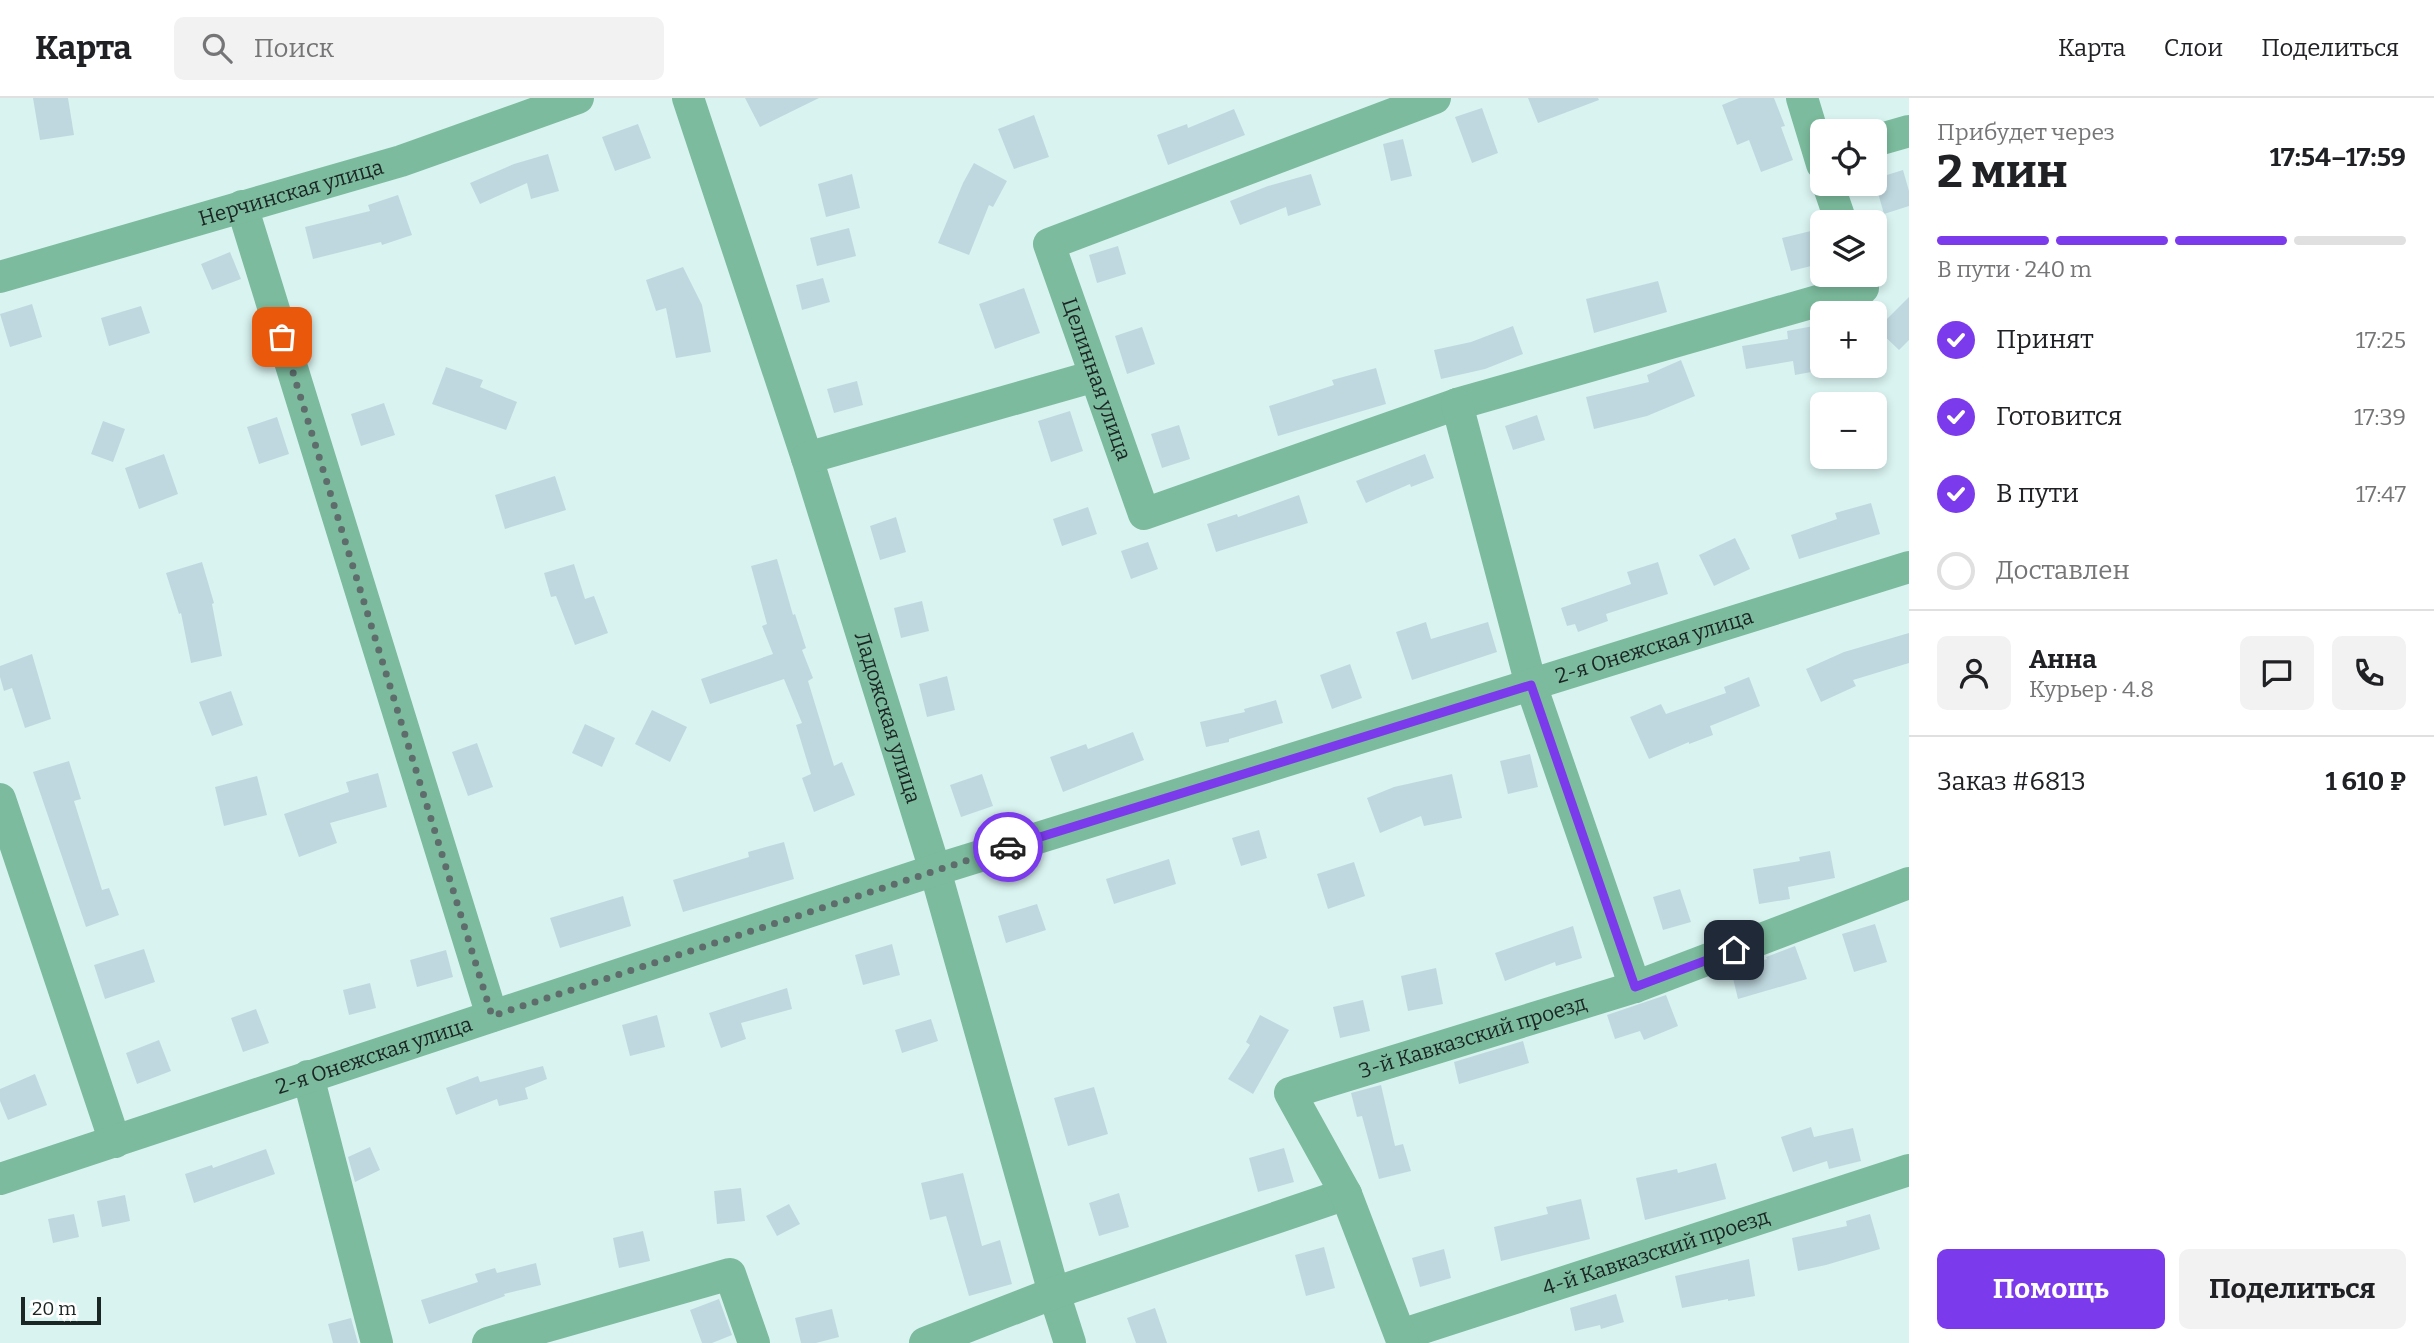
<!DOCTYPE html>
<html lang="ru">
<head>
<meta charset="utf-8">
<style>
	body { margin:0; font-family:Bitter,serif; background:#f2f2f2; color:#202124; height:100vh; display:flex; flex-direction:column; font-size:26px; white-space:nowrap }
	* { box-sizing:border-box; margin:0 }
	p { font-size:23px; color:#757577 }
	.icon { flex:none; width:38px; height:38px; fill:none; stroke:currentColor; stroke-width:2; stroke-linecap:round; stroke-linejoin:round }
	.map { position:relative; flex:1; overflow:hidden }
	.drawer { display:flex; flex-direction:column; background:#fff; width:525px }
	.drawer>* { flex:none }
	.controls { position:absolute; left:1810px; top:21px; display:grid; gap:14px }
	.controls a { display:grid; place-items:center; width:77px; height:77px; border-radius:10px; background:#fff; box-shadow:0 4px 10px #0003; font-size:35px }
	.scale { position:absolute; left:21px; bottom:18px; width:80px; box-sizing:border-box; padding-left:7px; border:4px solid #1b2524; border-top:0; font-size:19px; line-height:24px; white-space:nowrap; color:#1b2524; -webkit-text-stroke:5px #fff; paint-order:stroke }
	.pin { position:absolute; display:grid; place-items:center; width:60px; height:60px; color:#fff; margin:-30px; border-radius:14px; box-shadow:0 4px 10px #0006 }
	.courier { position:absolute; display:grid; place-items:center; width:70px; height:70px; margin:-35px; border:5px solid #7c3aed; border-radius:50%; background:#fff; color:#222; box-shadow:0 2px 9px #0007 }
	.overview em { font-style:normal; font-weight:700 }
	.overview div { display:flex; flex-direction:column-reverse }
	.overview { display:flex; align-items:center; justify-content:space-between; height:119px; padding:0 28px }
	h1 { font-size:46px; font-weight:700; line-height:52px }
	.bar { display:grid; grid-template-columns:repeat(4,1fr); gap:10px 7px; align-content:center; height:84px; padding:0 28px }
	.bar i { height:9px; border-radius:5px; background:#e0e0e0 }
	.bar .active { background:#7c3aed }
	.bar p { grid-column:span 4 }
	.line { display:flex; align-items:center; gap:18px; padding:0 28px; border-top:2px solid #e0e0e0 }
	.line div { flex:1 }
	.round { display:grid; place-items:center; flex:none; width:74px; height:74px; border-radius:10px; background:#f2f2f2 }
	ol { padding:0 28px; list-style:none }
	li { display:flex; align-items:center; gap:21px; height:77px }
	li p { margin-inline-start:auto }
	li .icon { padding:7px; border-radius:50%; background:#7c3aed; color:#fff; stroke-width:4 }
	li:last-child { color:#757577 }
	li i { width:38px; height:38px; border:4px solid #e0e0e0; border-radius:50% }
	.button { display:flex; gap:14px; margin-top:auto; padding:14px 28px }
	.button a { flex:1; height:80px; border-radius:10px; background:#7c3aed; color:#fff; font-size:28px; font-weight:700; line-height:80px; text-align:center }
	.button a+a { background:#f2f2f2; color:#202124 }
	header { display:flex; align-items:center; gap:42px; box-sizing:border-box; height:98px; padding:0 35px; background:#fff; border-bottom:2px solid #e0e0e0 }
	header strong { font-size:33px }
	nav { display:flex; gap:38px; margin-inline-start:auto; font-size:24px }
	.search { width:490px; height:63px; background:#f2f2f2; display:flex; align-items:center; gap:18px; box-sizing:border-box; padding:0 24px; border-radius:10px; color:#757577; font-size:26px }
	main { display:flex; flex:1; min-height:0 }
	.map>svg:first-child { display:block }
</style>
</head>
<body>
<header>
<strong>Карта</strong>
<div class="search"><svg class="icon" aria-label="search" viewBox="0 0 24 24"><circle cx="10" cy="10" r="6"/><path d="M15 15l6 6"/></svg>Поиск</div>
<nav><a>Карта</a><a>Слои</a><a>Поделиться</a></nav>
</header>
<main>
<div class="map">
<svg width="1909" height="1245" viewBox="0 0 1909 1245">
	<rect width="100%" height="100%" fill="#d9f3f1"/>
	<path fill="#bfd8df" d="M33,0H68L74,37L40,42Z
		M745,0H819L760,29Z
		M1528,0H1598L1599,2L1538,25Z
		M1739,0H1774L1785,28L1781,29L1793,62L1761,74L1749,42L1737,47L1722,7Z
		M1482,10L1498,55L1472,65L1455,19Z
		M1234,11L1245,37L1168,67L1157,37L1187,26L1188,30Z
		M1034,17L1049,59L1014,71L998,31Z
		M638,26L651,60L615,73L602,39Z
		M1403,41L1412,78L1391,83L1383,46Z
		M548,56L559,93L531,101L527,85L480,106L470,85L514,66Z
		M974,65L1007,83L993,109L989,107L969,157L938,145L963,85Z
		M1903,72L1909,93V108L1884,116L1874,81Z
		M852,76L860,110L826,119L818,86Z
		M1311,76L1321,107L1288,118L1286,109L1240,127L1230,103L1268,88Z
		M398,97L412,137L382,147L381,144L313,161L305,129L370,113L368,107Z
		M849,130L856,158L817,168L810,140Z
		M1811,133L1819,166L1791,173L1782,140Z
		M1118,148L1126,176L1097,185L1089,157Z
		M230,154L241,181L212,192L201,166Z
		M683,169L702,207L711,254L676,260L666,210L656,213L646,182Z
		M823,180L830,204L802,212L796,187Z
		M1658,183L1667,214L1594,235L1586,201Z
		M1024,190L1040,235L995,251L979,206Z
		M1909,199V242L1899,252L1877,231Z
		M32,206L42,239L10,249L0,216Z
		M141,208L150,235L109,248L101,220Z
		M1819,227L1822,239V272L1795,277L1793,263L1746,271L1742,248L1788,241L1787,233Z
		M1513,228L1523,256L1485,271L1441,281L1434,252L1471,244Z
		M1142,229L1155,266L1127,276L1115,238Z
		M1681,262L1695,298L1647,318L1594,331L1586,299L1649,284L1647,277Z
		M446,269L483,282L480,289L517,304L506,332L432,306Z
		M1376,270L1386,306L1278,338L1269,308L1334,287L1332,282Z
		M857,283L863,307L834,315L827,291Z
		M384,305L395,337L361,348L351,316Z
		M1070,313L1083,353L1051,364L1038,323Z
		M1537,317L1545,342L1513,352L1505,328Z
		M277,319L289,356L259,366L247,329Z
		M103,323L125,331L113,364L91,356Z
		M1179,327L1190,361L1162,370L1151,336Z
		M164,356L178,396L139,411L125,370Z
		M1425,356L1434,380L1411,389L1410,386L1366,405L1356,383Z
		M555,378L566,412L505,431L495,397Z
		M1299,397L1308,425L1216,454L1207,426L1237,416L1238,419Z
		M1871,405L1880,436L1799,461L1791,437L1837,421L1835,415Z
		M1088,409L1097,436L1062,448L1053,421Z
		M896,419L906,454L880,462L870,428Z
		M1735,440L1750,471L1714,488L1699,457Z
		M1148,444L1158,471L1131,481L1121,453Z
		M777,461L793,517L795,516L806,550L802,552L813,580L808,583L834,668L842,664L855,697L814,714L802,680L811,676L796,627L802,625L784,581L710,606L701,581L773,556L762,528L767,526L751,468Z
		M202,464L214,505L212,506L222,558L191,565L181,515L179,516L166,475Z
		M1658,464L1668,496L1606,516L1608,523L1578,534L1575,526L1567,528L1561,510L1631,486L1627,474Z
		M574,466L585,501L594,498L608,535L575,547L556,498L551,499L544,475Z
		M922,503L929,533L901,540L894,510Z
		M1426,524L1431,541L1488,524L1497,554L1412,582L1396,534Z
		M1909,535V565L1853,582L1856,588L1821,604L1806,571L1844,554Z
		M32,556L51,621L25,630L12,590L4,593L0,579V568Z
		M1350,566L1362,600L1332,611L1320,577Z
		M947,578L955,612L927,619L919,586Z
		M1749,579L1760,608L1710,628L1713,637L1689,646V644L1649,661L1630,619L1661,606L1666,616L1726,595L1724,589Z
		M231,593L243,627L212,638L199,604Z
		M1276,602L1283,625L1229,641V644L1206,649L1200,624L1245,614L1244,611Z
		M652,612L687,629L670,664L635,646Z
		M585,626L615,640L602,669L572,655Z
		M1133,634L1144,662L1063,694L1050,659L1086,646L1088,651Z
		M477,645L493,689L468,698L452,654Z
		M1530,656L1538,689L1508,696L1500,663Z
		M69,663L81,701L74,703L102,792L109,790L119,817L86,829L33,674Z
		M378,675L387,709L330,725L337,745L299,759L284,716L349,694L346,684Z
		M982,676L993,708L961,719L950,687Z
		M1452,676L1462,720L1424,728L1421,718L1380,735L1367,700L1394,689Z
		M257,678L267,717L224,728L215,689Z
		M1259,732L1267,760L1241,768L1232,740Z
		M784,744L794,781L683,814L673,782L749,759L748,754Z
		M1830,753L1835,780L1788,789L1790,801L1759,806L1753,771L1800,763L1799,759Z
		M1169,761L1176,786L1114,806L1106,781Z
		M1354,764L1365,798L1328,811L1317,776Z
		M1680,791L1691,824L1663,832L1653,799Z
		M623,798L631,828L560,850L550,820Z
		M1037,806L1046,832L1006,845L998,818Z
		M1875,826L1887,864L1854,874L1842,836Z
		M1573,828L1582,860L1556,868L1555,864L1505,883L1495,855Z
		M892,846L900,877L863,887L855,857Z
		M1795,848L1807,881L1738,901L1731,872L1767,861L1766,859Z
		M144,851L155,884L105,901L94,867Z
		M446,852L453,879L417,889L410,862Z
		M1436,870L1443,906L1408,913L1401,878Z
		M370,885L376,910L349,917L343,892Z
		M787,890L792,911L741,925L746,941L721,950L709,915Z
		M1666,897L1678,928L1644,942L1640,933L1615,941L1607,917Z
		M1363,902L1370,933L1340,940L1333,909Z
		M256,911L269,945L243,954L231,920Z
		M657,917L665,949L630,958L622,927Z
		M1260,917L1289,932L1253,996L1228,981L1250,947L1246,944Z
		M931,921L938,943L902,955L895,932Z
		M159,942L171,973L137,986L126,955Z
		M1523,943L1529,965L1459,986L1454,964Z
		M543,968L547,981L525,990L528,1001L499,1008L497,1001L456,1017L446,990L478,978L480,984Z
		M35,976L47,1007L8,1022L0,1003V991Z
		M1381,987L1395,1048L1403,1046L1411,1073L1379,1081L1362,1018L1357,1019L1351,995Z
		M1094,989L1108,1036L1068,1048L1054,1000Z
		M1811,1029L1814,1039L1853,1030L1861,1063L1829,1071L1827,1063L1793,1074L1781,1039Z
		M370,1049L380,1072L355,1084L348,1059Z
		M1284,1050L1294,1084L1258,1094L1249,1060Z
		M266,1051L275,1076L194,1105L185,1076L212,1067L213,1070Z
		M1716,1065L1726,1101L1645,1122L1636,1080L1677,1071L1678,1075Z
		M963,1075L982,1148L1000,1142L1012,1186L969,1198L946,1118L930,1122L921,1085Z
		M741,1090L745,1123L717,1126L714,1093Z
		M1119,1095L1129,1129L1099,1138L1089,1105Z
		M125,1097L130,1123L102,1129L97,1103Z
		M1581,1101L1590,1141L1501,1163L1494,1129L1548,1116L1546,1109Z
		M789,1106L800,1126L777,1138L766,1118Z
		M74,1116L79,1139L53,1145L48,1121Z
		M1870,1116L1880,1151L1826,1167L1798,1173L1792,1140L1847,1128L1846,1123Z
		M643,1133L650,1163L619,1170L613,1140Z
		M1324,1149L1335,1190L1306,1198L1295,1157Z
		M1444,1151L1451,1180L1420,1189L1412,1160Z
		M1749,1161L1755,1198L1728,1203V1201L1682,1210L1675,1178Z
		M536,1165L541,1187L504,1196L505,1198L429,1226L421,1202L478,1184L475,1176L495,1170L497,1175Z
		M1616,1196L1624,1224L1601,1231L1600,1227L1575,1233L1570,1210Z
		M719,1201L732,1237L712,1245H702L690,1212Z
		M1155,1210L1167,1245H1136L1127,1220Z
		M832,1211L839,1239L816,1245H801L795,1220Z
		M351,1220L358,1245H333L328,1226Z"/>
	<g fill="none" stroke-linecap="round" stroke-linejoin="round">
		<g stroke="#7cbb9d" stroke-width="32">
			<path id="s1" d="M688,0L807,360L935,772L1054,1195L1070,1245"/>
			<path id="s2" d="M1435,0L1049,146L1144,416L1457,306L1863,190L1858,177"/>
			<path d="M1802,0L1822,66"/>
			<path d="M1874,43L1909,33"/>
			<path d="M1828,86L1841,124"/>
			<path d="M242,108L492,918"/>
			<path id="s3" d="M0,179L401,63L578,0"/>
			<path d="M1457,306L1531,587L1635,889"/>
			<path d="M807,360L1095,278"/>
			<path d="M0,701L115,1044"/>
			<path d="M308,978L377,1245"/>
			<path id="s4" d="M0,1081L935,772L1909,469"/>
			<path id="s5" d="M1401,1237L1909,1072"/>
			<path d="M488,1245L730,1176L754,1245"/>
			<path d="M925,1245L1054,1195L1346,1096"/>
			<path id="s6" d="M1403,1245L1346,1096L1290,995L1635,889L1909,785"/>
		</g>
	</g>
	<g fill="none" stroke-linecap="round" stroke-linejoin="round">
		<path stroke="#5e6d6c" stroke-width="7" stroke-dasharray="0 12.6" d="M282,239L492,918L1008,749"/>
		<path stroke="#7c3aed" stroke-width="9" d="M1008,749L1531,587L1635,889L1734,852"/>
	</g>
	<g text-anchor="middle" dominant-baseline="central" stroke-width="6" stroke-linejoin="round" paint-order="stroke">
		<g font-size="21" fill="#1b2524" stroke="#fff">
			<text stroke="none"><textPath href="#s3" startOffset="303">Нерчинская улица</textPath></text>
			<text stroke="none"><textPath href="#s2" startOffset="556">Целинная улица</textPath></text>
			<text stroke="none"><textPath href="#s4" startOffset="1738">2-я Онежская улица</textPath></text>
			<text stroke="none"><textPath href="#s1" startOffset="651">Ладожская улица</textPath></text>
			<text stroke="none"><textPath href="#s6" startOffset="466">3-й Кавказский проезд</textPath></text>
			<text stroke="none"><textPath href="#s4" startOffset="394">2-я Онежская улица</textPath></text>
			<text stroke="none"><textPath href="#s5" startOffset="268">4-й Кавказский проезд</textPath></text>
		</g>
	</g>
</svg>
<div class="controls">
<a><svg class="icon" aria-label="locate" viewBox="0 0 24 24"><circle cx="12" cy="12" r="6"/><path d="M12 2v4M12 18v4M2 12h4M18 12h4"/></svg></a>
<a><svg class="icon" aria-label="layers" viewBox="0 0 24 24"><path d="M12 4l9 5-9 5-9-5zM3 14l9 5 9-5"/></svg></a>
<a>+</a>
<a>−</a>
</div>
<div class="scale">20 m</div>
<div class="pin" style="left:282px;top:239px;background:#ea580c"><svg class="icon" aria-label="bag" viewBox="0 0 24 24"><path d="M5 8h14l-1 12H6zM9 8a3 3 0 0 1 6 0"/></svg></div>
<div class="pin" style="left:1734px;top:852px;background:#1f2937"><svg class="icon" aria-label="home" viewBox="0 0 24 24"><path d="M3 11l9-7 9 7M6 9v11h12V9"/></svg></div>
<div class="courier" style="left:1008px;top:749px"><svg class="icon" aria-label="car" viewBox="0 0 24 24"><path d="M5 17H2v-5l4-1 3-4h7l3 4 3 1v5h-3M9 17h6M6 11h13"/><circle cx="7" cy="17" r="2"/><circle cx="17" cy="17" r="2"/></svg></div>
</div>
<section class="drawer">
<div class="overview"><div><h1>2 мин</h1><p>Прибудет через</p></div><em>17:54–17:59</em></div>
<div class="bar"><i class="active"></i><i class="active"></i><i class="active"></i><i></i><p>В пути · 240 m</p></div>
<ol>
<li><svg class="icon" aria-label="check" viewBox="0 0 24 24"><path d="M5 12l5 5 9-10"/></svg>Принят<p>17:25</p></li>
<li><svg class="icon" aria-label="check" viewBox="0 0 24 24"><path d="M5 12l5 5 9-10"/></svg>Готовится<p>17:39</p></li>
<li><svg class="icon" aria-label="check" viewBox="0 0 24 24"><path d="M5 12l5 5 9-10"/></svg>В пути<p>17:47</p></li>
<li><i></i>Доставлен</li>
</ol>
<div class="line" style="height:126px"><a class="round"><svg class="icon" aria-label="person" viewBox="0 0 24 24"><circle cx="12" cy="8" r="4"/><path d="M4 21q1-7 8-7t8 7"/></svg></a><div><b>Анна</b><p>Курьер · 4.8</p></div><a class="round"><svg class="icon" aria-label="chat" viewBox="0 0 24 24"><path d="M4 5h16v11H9l-5 4z"/></svg></a><a class="round"><svg class="icon" aria-label="phone" viewBox="0 0 24 24"><path d="M5 4h4l2 5-3 2q2 4 5 5l2-3 5 2v4C11 20 4 13 5 4z"/></svg></a></div>
<div class="line" style="height:91px"><div>Заказ #6813</div><b>1 610 ₽</b></div>
<div class="button"><a>Помощь</a><a>Поделиться</a></div>
</section>
</main>
</body>
</html>
